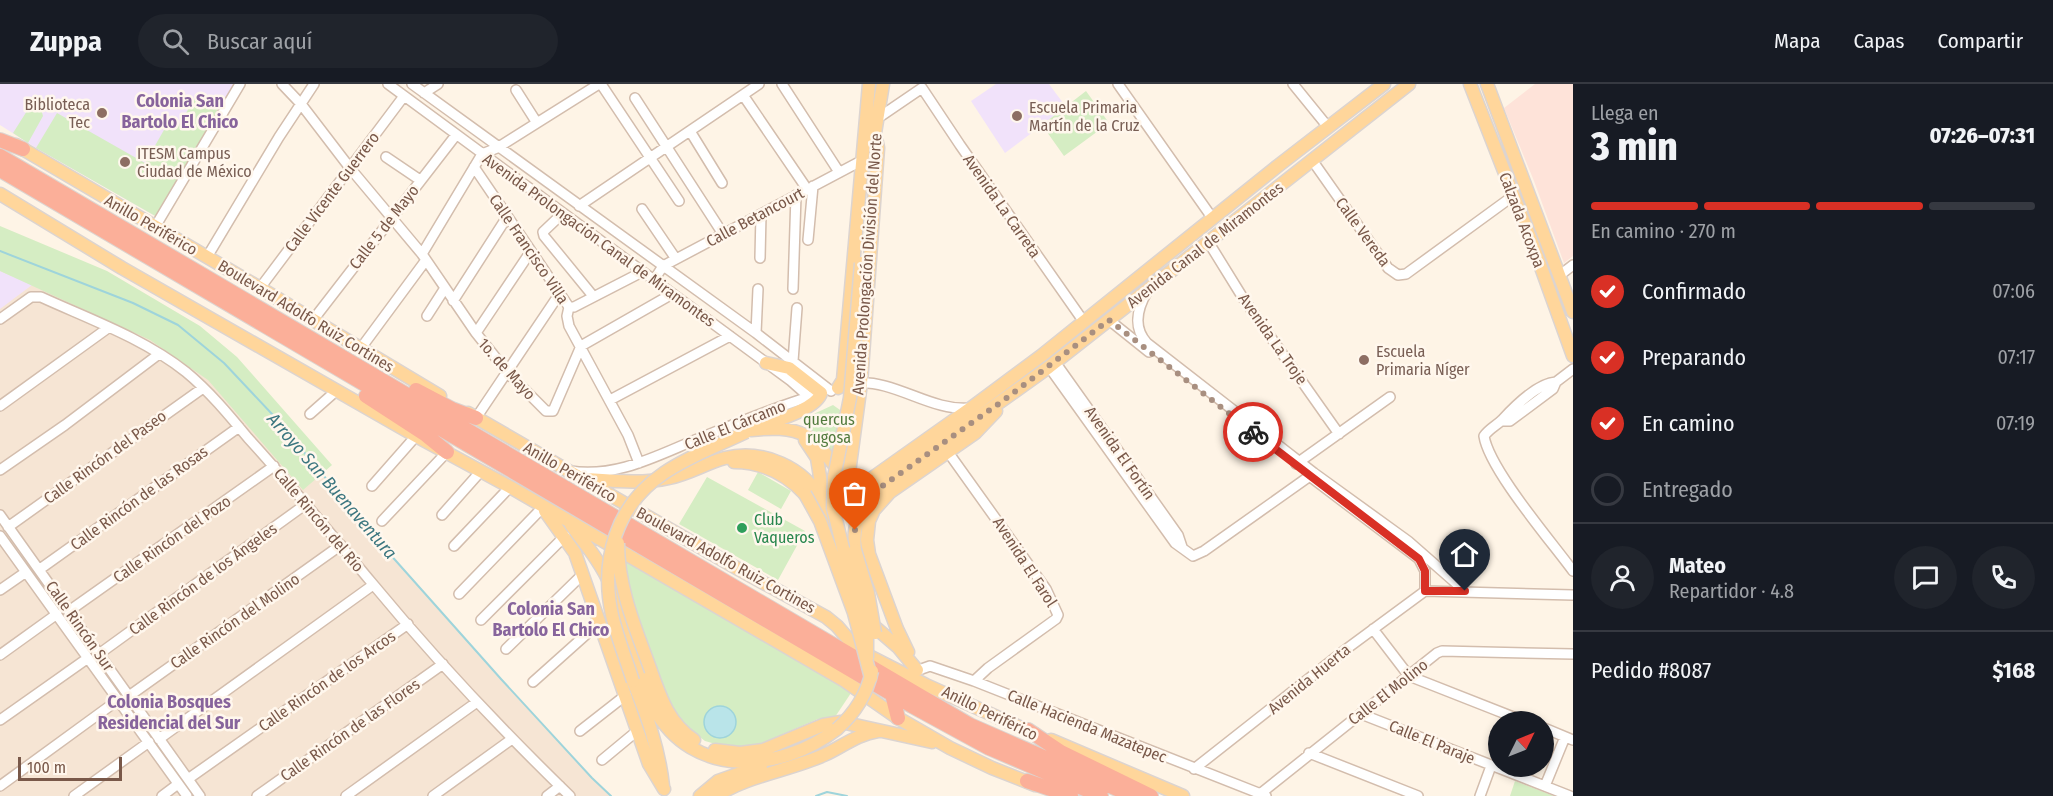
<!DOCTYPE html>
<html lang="es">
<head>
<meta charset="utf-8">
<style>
	body { margin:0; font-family:"Fira Sans Condensed",sans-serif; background:#20242c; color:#f1f3f6; height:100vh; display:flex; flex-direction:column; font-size:22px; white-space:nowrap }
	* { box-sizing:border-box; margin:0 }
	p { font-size:20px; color:#9ea1a6 }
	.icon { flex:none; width:33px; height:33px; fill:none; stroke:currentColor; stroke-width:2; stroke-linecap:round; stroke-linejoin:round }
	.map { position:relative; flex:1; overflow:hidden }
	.details { display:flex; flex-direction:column; background:#171b24; width:480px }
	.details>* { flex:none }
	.needle { width:39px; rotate:47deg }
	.controls { position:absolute; left:1488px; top:627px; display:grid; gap:12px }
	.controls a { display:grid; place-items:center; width:66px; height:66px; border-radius:50%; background:#171b24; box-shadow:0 3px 9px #0003; font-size:30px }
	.scale { position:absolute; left:18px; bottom:15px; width:104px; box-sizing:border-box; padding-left:6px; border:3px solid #795849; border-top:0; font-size:16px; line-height:21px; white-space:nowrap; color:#795849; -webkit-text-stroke:4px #fff7ed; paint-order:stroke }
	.pin { position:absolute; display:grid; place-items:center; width:51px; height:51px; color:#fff; margin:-62px -26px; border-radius:50% 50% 50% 0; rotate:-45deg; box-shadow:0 0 6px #0007 }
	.pin .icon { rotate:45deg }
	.courier { position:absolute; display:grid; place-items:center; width:60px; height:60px; margin:-30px; border:4px solid #d93025; border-radius:50%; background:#fff; color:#222; box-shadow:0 2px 8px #0007 }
	.head em { font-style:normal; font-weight:800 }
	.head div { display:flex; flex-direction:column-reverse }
	.head { display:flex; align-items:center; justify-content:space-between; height:102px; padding:0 18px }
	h1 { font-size:39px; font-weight:800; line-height:45px }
	.bar { display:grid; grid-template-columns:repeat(4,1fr); gap:9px 6px; align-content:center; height:72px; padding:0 18px }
	.bar i { height:8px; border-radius:4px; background:#363941 }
	.bar .on { background:#d93025 }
	.bar p { grid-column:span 4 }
	.line { display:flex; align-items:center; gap:15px; padding:0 18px; border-top:2px solid #363941 }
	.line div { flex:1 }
	.round { display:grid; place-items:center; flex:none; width:63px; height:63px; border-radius:32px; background:#20242c }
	ol { padding:0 18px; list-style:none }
	li { display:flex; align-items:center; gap:18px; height:66px }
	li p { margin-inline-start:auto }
	li .icon { padding:6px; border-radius:50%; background:#d93025; color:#fff; stroke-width:4 }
	li:last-child { color:#9ea1a6 }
	li i { width:33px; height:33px; border:3px solid #363941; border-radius:50% }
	header { display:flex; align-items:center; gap:36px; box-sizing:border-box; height:84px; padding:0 30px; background:#171b24; border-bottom:2px solid #363941 }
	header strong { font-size:28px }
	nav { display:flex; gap:33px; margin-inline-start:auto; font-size:21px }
	.search { width:420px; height:54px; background:#20242c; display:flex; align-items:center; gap:15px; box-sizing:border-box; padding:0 21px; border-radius:33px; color:#9ea1a6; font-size:22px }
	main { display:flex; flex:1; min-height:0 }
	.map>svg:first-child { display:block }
</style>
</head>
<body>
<header>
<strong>Zuppa</strong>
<div class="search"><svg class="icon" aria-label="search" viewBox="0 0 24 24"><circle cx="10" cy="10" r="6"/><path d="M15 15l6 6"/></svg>Buscar aquí</div>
<nav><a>Mapa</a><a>Capas</a><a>Compartir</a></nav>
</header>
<main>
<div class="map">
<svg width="1573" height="712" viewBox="0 0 1573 712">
	<rect width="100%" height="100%" fill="#fef4e6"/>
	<path fill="#f6e5d4" d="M0,167L133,219L296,360L380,459L501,595L592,694L611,712H0Z"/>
	<path fill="#fee3d9" d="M1535,0H1573V172L1564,179L1534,97L1504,24Z"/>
	<path fill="#f1e2fa" d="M0,0H233L223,23L157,133L36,64L0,41Z
		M996,0H1049L1066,23L1005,69L971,17Z
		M0,187L32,201L0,225Z"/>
	<path fill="#d5edc3" d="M1086,7L1109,39L1064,72L1042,41Z
		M198,9L223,23L157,133L36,64L57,29L145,79L168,39L177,44Z
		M32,19L41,25L43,32L28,59L13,49Z
		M0,142L107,187L200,242L237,273L332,381L303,406L208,296L150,256L0,187Z
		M833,321L850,333L846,385L839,383L806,348L805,334Z
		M758,388L791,407L781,425L748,406Z
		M707,393L805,447L778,496L679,440Z
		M625,474L853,606L835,633L818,635L750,664L726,663L705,657L688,644L669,623L628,505Z
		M1515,697L1554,712H1510Z"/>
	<path fill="#b9e4e9" stroke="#9ed4db" stroke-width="1.5" d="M704 638a16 16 0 1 1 32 0a16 16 0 1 1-32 0Z"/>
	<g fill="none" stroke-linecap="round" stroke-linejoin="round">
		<path stroke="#9ed4db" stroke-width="2" d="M0,167L133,219L178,241L224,279L272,330L380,459L501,595L592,694L611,712
			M816,712L827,708L847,712"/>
		<defs>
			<path id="minor" d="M282,0L301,20L350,84L422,170L476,249L508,289L546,327H553L581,262L672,210
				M388,0L791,297L809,313
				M412,0L756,249L831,307
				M601,0L679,117
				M782,0L839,88
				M1118,0L1213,135
				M1293,0L1328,43
				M516,6L537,39
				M424,9L438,0
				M743,11L807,105
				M635,14L723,150
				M878,34L922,4L960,61L1084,238
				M690,47L722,99
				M386,73L420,96
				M1312,76L1388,184L1398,191L1406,190L1513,112
				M474,83L569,223L567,232L569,242L628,351L639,379
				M579,122L759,0
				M642,125L676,175
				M563,129L543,148L544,152L593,212
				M155,143L240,0
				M808,156L813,102
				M1209,159L1243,214L1339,350
				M422,170L482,70L497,64L599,0
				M207,173L279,53L314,0
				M760,174L761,130
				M1560,191L1573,181
				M654,196L663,182L861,77
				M260,204L404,12
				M793,205L796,111
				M1147,208C1137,225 1133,244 1147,259L1314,389L1408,457L1465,507
				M453,217L507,133
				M569,223H574L642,188
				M427,232L445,204
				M0,235L31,213H41C89,235 143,254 186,288C209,307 229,331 248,354C291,401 331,450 372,499C434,574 501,645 570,712
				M313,236L456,51
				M1109,236L1149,268
				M476,249L531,167
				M756,249L758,205
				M361,264L426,176
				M793,277L797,224
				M1055,278L1178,451L1182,463
				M1049,283L1175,459L1193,472L1204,467L1314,389
				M1556,298C1538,299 1513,324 1502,336C1496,342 1490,344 1484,352C1489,385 1551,457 1573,487
				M857,299C896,296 931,328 971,324
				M610,316L730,252
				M0,322L108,244
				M310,330L336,307
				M476,334L560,209
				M1501,337H1510L1553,305L1556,298L1573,285
				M948,368L1046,505L1058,531L1056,535L988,584L974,597
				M1296,380L1390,313
				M0,386L65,341L159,270
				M570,387C615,394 654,373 695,356C733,341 772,324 812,312
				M1312,394L1419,475L1425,487V507
				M372,402L416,352
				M0,431L200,712
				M442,431L481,387
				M382,437L447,368
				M8,443L203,304
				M0,452L187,712
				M454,462L510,403
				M40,485L239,343
				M0,506L26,488
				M1425,507L1573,511
				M459,510L543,423
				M69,527L274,382
				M481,536L565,452
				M1373,545L1409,592L1526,638
				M506,565L583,490
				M99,570L306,420
				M0,571L57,530
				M913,588L930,582L974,597L1266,712
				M533,598L599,539
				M129,612L341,461
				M1361,630L1570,712
				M0,636L88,574
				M1544,644L1573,656
				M580,647L626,611
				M159,655L373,501
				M1309,669L1418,712
				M602,676L637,647
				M1194,685L1345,566L1425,507
				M188,695L408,540
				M0,702L118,616
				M1545,702L1565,653
				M1260,710L1437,569L1442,567L1573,570
				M74,712L149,658
				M162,712L178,700
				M257,712L443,580
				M346,712L477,618
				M433,712L512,655
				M547,712L560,702
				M1480,712L1491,682"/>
			<path id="major" d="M1470,0L1533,161L1573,272
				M1487,0L1573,228
				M16,61L260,204L440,312
				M0,110L122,184L416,352L510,403L845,597L898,634L950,664L992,684L1035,701
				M838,304L843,296L869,0
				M468,329L740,486L826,533L837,542L855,563L871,573L926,601L1035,650
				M761,342C777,336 816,325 821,309L789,284L766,279
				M751,346C770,344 790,343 807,352C829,364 841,407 868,397L971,324L1041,272L1279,81L1384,0
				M805,356L817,374L824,418
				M734,378C762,378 786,390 805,410
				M587,395C614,397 643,400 669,394C689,390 706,379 725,374C763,365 805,383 822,418C830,435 834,453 840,471
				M848,396L861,299L878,64L875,49L883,0
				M545,427L575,469L649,680L664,705
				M571,441C586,461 602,480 611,502C623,530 631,561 641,589C645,601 648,613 654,624C692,695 780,689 837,645
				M855,466C852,442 861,421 878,405L1049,283L1409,0
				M869,538L898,563L917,586
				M908,568L897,545L869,470L867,456L869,437L874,426L890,408L975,349L996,327
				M651,587C661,615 669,639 694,656
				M633,597C647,631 659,665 663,702
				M1051,656L1183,712
				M715,666L740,669L763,666L823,641L841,638L932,658
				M700,712L718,697L761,682
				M716,712C749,691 788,687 824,671C842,663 857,650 878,647"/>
			<path id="highway" d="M0,56L23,65
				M0,72L970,641L1133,712
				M0,86L912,622L989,664L1101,712
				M416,306L452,325L476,334
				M366,312L426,351L447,368
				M892,610L898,634
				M1028,646L1061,668L1151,712
				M1027,697L1071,712"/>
		</defs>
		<use href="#minor" stroke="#d3bdad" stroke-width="12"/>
		<use href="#major" stroke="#dcd4d0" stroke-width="15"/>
		<use href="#highway" stroke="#dcd4d0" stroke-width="16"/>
		<use href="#minor" stroke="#fff" stroke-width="9"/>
		<use href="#major" stroke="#ffd69b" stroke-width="12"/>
		<use href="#highway" stroke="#fbaf99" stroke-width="14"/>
		<defs>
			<path id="major-bridge" d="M861,179L850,314L834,393L833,424L844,468L863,526L867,550V574
				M805,410L820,437L854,529L871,594
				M618,459C618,505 636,545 651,587
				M855,466L868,509L875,549
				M633,597C626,575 617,553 612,531C600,476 616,421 664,389C689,372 719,361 746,348
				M837,645C854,630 867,610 872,587"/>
		</defs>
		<use href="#major-bridge" stroke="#dcd4d0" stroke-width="15" stroke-linecap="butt"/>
		<use href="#major-bridge" stroke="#ffd69b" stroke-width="12"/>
	</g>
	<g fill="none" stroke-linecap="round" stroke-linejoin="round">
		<path stroke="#a88f80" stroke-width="6" stroke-dasharray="0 10.8" d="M855,446L862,425L878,405L1004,316L1109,236L1253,348"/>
		<path stroke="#d93025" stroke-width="8" d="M1253,348L1419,475L1425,487V507H1465"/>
	</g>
	<g fill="#8d6e63" stroke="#fff7ed" stroke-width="2">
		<circle cx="102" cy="29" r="6"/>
		<circle cx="1017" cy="32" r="6"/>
		<circle cx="125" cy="78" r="6"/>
		<circle cx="1364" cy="276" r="6"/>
	</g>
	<circle fill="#2e9e5b" stroke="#fff7ed" stroke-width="2" cx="742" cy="444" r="6"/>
	<g text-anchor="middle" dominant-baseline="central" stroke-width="5" stroke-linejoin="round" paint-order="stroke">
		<g font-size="16" fill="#785e54" stroke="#fff7ed" text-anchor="start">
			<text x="90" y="20" text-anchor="end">Biblioteca<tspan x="90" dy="18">Tec</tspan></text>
			<text x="1029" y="23">Escuela Primaria<tspan x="1029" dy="18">Martín de la Cruz</tspan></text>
			<text x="137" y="69">ITESM Campus<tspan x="137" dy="18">Ciudad de México</tspan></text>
			<text x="1376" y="267">Escuela<tspan x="1376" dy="18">Primaria Níger</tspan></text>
		</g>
		<g font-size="16" fill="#795849" stroke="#fff7ed">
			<text transform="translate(332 108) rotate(-53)">Calle Vicente Guerrero</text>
			<text transform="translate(1002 122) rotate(55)">Avenida La Carreta</text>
			<text transform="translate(755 133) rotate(-28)">Calle Betancourt</text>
			<text transform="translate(1522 136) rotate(69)">Calzada Acoxpa</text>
			<text transform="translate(151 141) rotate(30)">Anillo Periférico</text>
			<text transform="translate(384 143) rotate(-52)">Calle 5 de Mayo</text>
			<text transform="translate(1363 148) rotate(54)">Calle Vereda</text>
			<text transform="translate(599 156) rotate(36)">Avenida Prolongación Canal de Miramontes</text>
			<text transform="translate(1205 161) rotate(-38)">Avenida Canal de Miramontes</text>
			<text transform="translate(529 165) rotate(56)">Calle Francisco Villa</text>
			<text transform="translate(867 180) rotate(-86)">Avenida Prolongación División del Norte</text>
			<text transform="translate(306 232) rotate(31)">Boulevard Adolfo Ruiz Cortines</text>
			<text transform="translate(1273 255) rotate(55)">Avenida La Troje</text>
			<text transform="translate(507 285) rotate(48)">1o. de Mayo</text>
			<text transform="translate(735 341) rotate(-22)">Calle El Cárcamo</text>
			<text transform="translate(1120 369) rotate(55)">Avenida El Fortín</text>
			<text transform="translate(105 373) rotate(-36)">Calle Rincón del Paseo</text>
			<text transform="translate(570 388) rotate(30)">Anillo Periférico</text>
			<text transform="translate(139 414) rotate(-36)">Calle Rincón de las Rosas</text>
			<text transform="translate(319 436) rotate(50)">Calle Rincón del Río</text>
			<text transform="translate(172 455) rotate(-35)">Calle Rincón del Pozo</text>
			<text transform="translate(726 476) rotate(29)">Boulevard Adolfo Ruiz Cortines</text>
			<text transform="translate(1025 478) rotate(57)">Avenida El Farol</text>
			<text transform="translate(203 495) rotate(-36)">Calle Rincón de los Ángeles</text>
			<text transform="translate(235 537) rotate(-35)">Calle Rincón del Molino</text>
			<text transform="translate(80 542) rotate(55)">Calle Rincón Sur</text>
			<text transform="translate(1309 595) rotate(-39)">Avenida Huerta</text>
			<text transform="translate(327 597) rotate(-35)">Calle Rincón de los Arcos</text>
			<text transform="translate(1388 608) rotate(-38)">Calle El Molino</text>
			<text transform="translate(990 629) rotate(26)">Anillo Periférico</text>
			<text transform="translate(1087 642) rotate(22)">Calle Hacienda Mazatepec</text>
			<text transform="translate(350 646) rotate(-35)">Calle Rincón de las Flores</text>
			<text transform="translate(1432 658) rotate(22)">Calle El Paraje</text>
		</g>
		<g font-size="16" fill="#517a3d" stroke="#fff7ed">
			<text x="829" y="335">quercus<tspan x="829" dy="18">rugosa</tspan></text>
		</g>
		<g font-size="16" fill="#27864d" stroke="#fff7ed" text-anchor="start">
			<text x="754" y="435">Club<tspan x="754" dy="18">Vaqueros</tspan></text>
		</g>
		<g font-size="18" font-weight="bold" fill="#87649c" stroke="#fff7ed">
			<text x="180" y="17">Colonia San<tspan x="180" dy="21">Bartolo El Chico</tspan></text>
			<text x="551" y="525">Colonia San<tspan x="551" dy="21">Bartolo El Chico</tspan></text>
			<text x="169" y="618">Colonia Bosques<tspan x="169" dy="21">Residencial del Sur</tspan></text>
		</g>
		<g font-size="18" font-style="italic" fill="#3b767f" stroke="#fff7ed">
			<text transform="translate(332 402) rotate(49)">Arroyo San Buenaventura</text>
		</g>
	</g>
</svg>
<div class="controls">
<a><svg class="needle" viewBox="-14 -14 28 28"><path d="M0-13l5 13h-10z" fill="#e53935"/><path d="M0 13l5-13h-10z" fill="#9ea1a6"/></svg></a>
</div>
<div class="scale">100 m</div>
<div class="pin" style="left:855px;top:446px;background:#ea580c"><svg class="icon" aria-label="bag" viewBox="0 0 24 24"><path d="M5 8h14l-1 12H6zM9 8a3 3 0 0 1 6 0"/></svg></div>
<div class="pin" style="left:1465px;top:507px;background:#1f2937"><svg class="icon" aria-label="home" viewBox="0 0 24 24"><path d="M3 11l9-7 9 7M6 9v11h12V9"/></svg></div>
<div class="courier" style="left:1253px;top:348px"><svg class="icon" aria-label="bike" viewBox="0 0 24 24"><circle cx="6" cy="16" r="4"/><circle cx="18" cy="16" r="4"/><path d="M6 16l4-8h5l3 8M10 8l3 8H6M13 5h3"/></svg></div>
</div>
<section class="details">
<div class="head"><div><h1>3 min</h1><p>Llega en</p></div><em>07:26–07:31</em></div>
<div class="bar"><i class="on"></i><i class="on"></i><i class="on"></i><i></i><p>En camino · 270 m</p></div>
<ol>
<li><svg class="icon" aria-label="check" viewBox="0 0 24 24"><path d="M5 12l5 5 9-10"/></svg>Confirmado<p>07:06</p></li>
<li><svg class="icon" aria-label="check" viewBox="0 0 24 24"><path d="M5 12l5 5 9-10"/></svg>Preparando<p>07:17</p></li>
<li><svg class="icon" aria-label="check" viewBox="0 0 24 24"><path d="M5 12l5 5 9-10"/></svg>En camino<p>07:19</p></li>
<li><i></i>Entregado</li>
</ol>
<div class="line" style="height:108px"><a class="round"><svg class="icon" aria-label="person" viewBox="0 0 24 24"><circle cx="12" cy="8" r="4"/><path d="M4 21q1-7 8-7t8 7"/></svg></a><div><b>Mateo</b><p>Repartidor · 4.8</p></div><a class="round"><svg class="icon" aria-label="chat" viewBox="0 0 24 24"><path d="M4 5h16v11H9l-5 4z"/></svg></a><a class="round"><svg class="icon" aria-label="phone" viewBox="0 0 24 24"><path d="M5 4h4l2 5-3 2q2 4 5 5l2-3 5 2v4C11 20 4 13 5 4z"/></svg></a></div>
<div class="line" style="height:78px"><div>Pedido #8087</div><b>$168</b></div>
</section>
</main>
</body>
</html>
